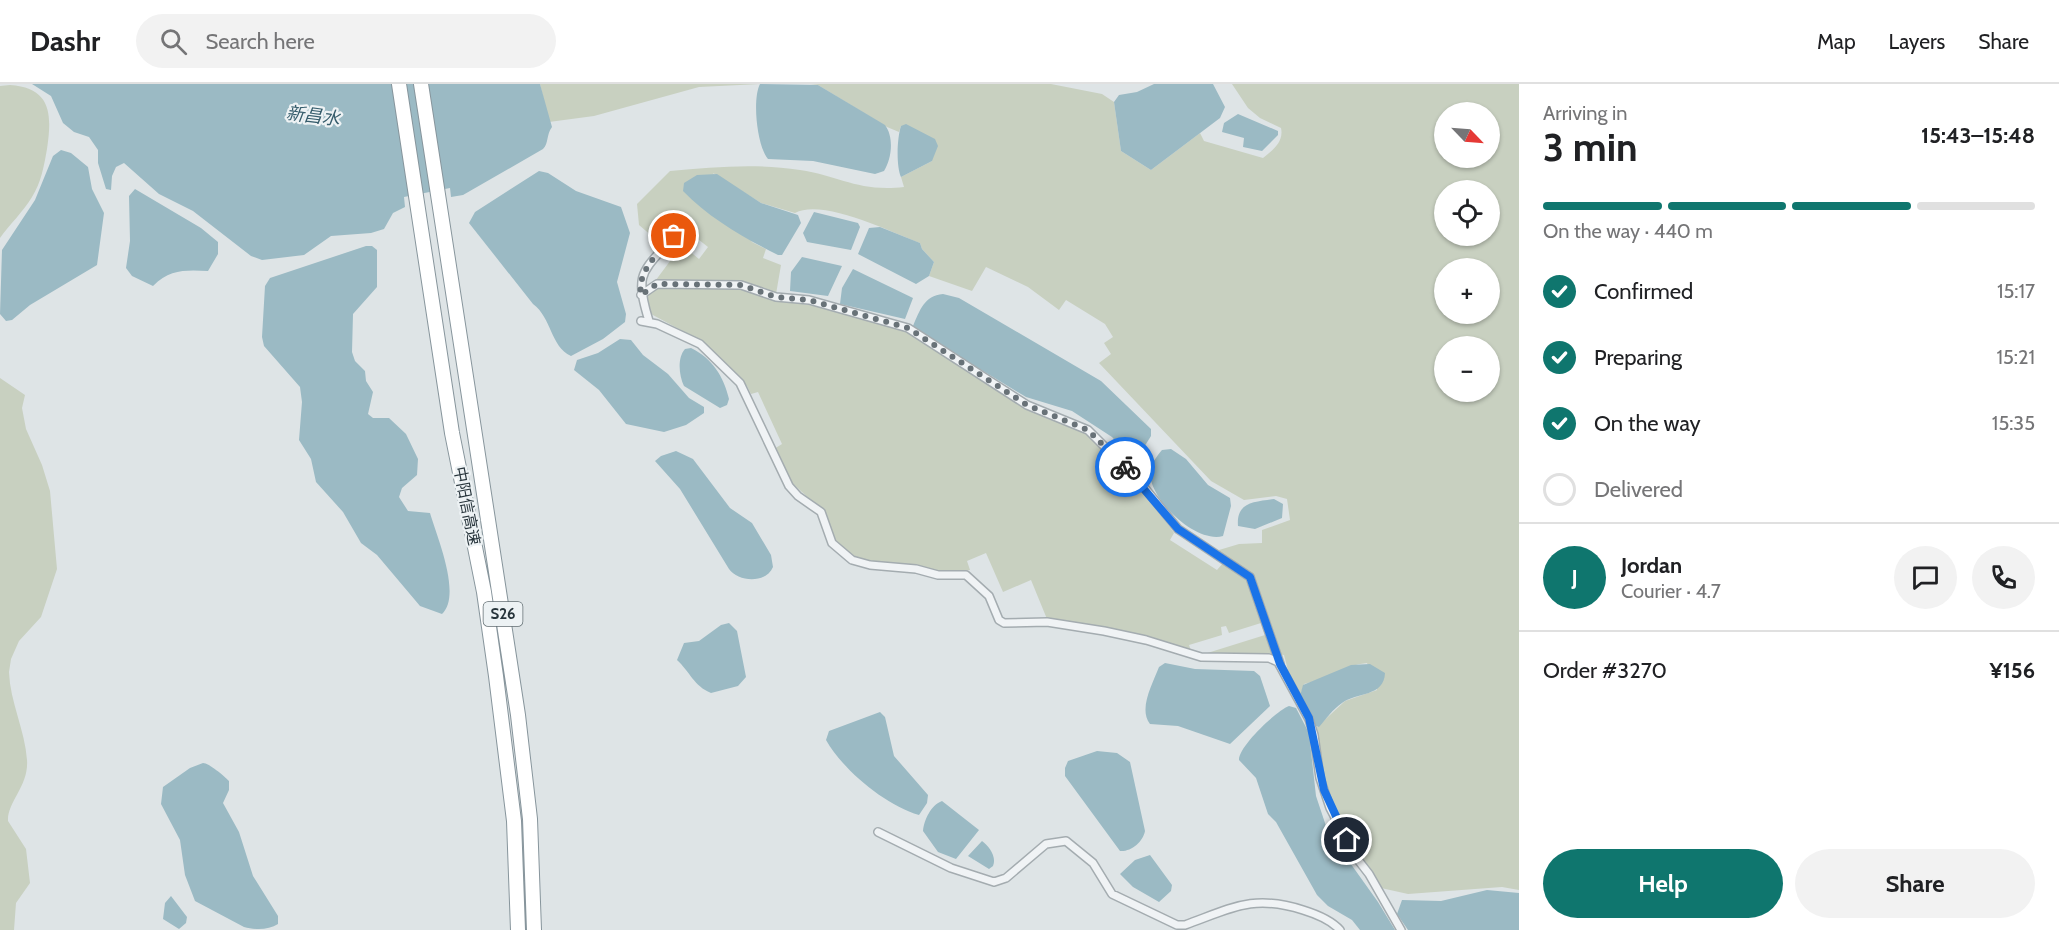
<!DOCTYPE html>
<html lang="en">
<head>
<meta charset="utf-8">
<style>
	body { margin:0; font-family:Cabin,"Noto Sans SC",sans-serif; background:#f2f2f2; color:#202124; height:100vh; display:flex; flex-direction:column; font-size:22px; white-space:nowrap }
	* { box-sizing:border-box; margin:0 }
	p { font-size:20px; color:#757577 }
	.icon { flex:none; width:33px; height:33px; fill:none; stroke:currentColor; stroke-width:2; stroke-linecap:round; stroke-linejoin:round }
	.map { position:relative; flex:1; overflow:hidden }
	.details { display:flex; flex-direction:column; background:#fff; width:540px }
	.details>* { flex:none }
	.needle { width:39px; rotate:115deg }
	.fabs { position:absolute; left:1434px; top:18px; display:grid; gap:12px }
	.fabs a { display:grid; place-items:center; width:66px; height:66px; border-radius:50%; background:#fff; box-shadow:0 2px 4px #0004; font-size:30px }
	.pin { position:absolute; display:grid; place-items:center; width:51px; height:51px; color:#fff; margin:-26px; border:3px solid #fff; border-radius:50%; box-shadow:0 2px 6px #0007 }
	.courier { position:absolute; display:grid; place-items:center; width:60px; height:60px; margin:-30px; border:4px solid #1a73e8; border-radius:50%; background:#fff; color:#222; box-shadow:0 2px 8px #0007 }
	.head em { font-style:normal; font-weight:800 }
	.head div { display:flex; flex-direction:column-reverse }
	.head { display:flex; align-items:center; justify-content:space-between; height:102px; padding:0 24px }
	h1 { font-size:39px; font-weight:800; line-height:45px }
	.bar { display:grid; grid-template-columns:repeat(4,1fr); gap:9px 6px; align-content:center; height:72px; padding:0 24px }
	.bar i { height:8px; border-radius:4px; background:#e0e0e0 }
	.bar .selected { background:#0f766e }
	.bar p { grid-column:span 4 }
	.line { display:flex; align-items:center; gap:15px; padding:0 24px; border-top:2px solid #e0e0e0 }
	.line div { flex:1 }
	.round { display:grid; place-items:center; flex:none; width:63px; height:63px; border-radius:32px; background:#f2f2f2 }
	ol { padding:0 24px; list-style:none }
	li { display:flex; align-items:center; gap:18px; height:66px }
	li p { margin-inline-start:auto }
	li .icon { padding:6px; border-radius:50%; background:#0f766e; color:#fff; stroke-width:4 }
	li:last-child { color:#757577 }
	li i { width:33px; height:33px; border:3px solid #e0e0e0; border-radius:50% }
	.primary-button { display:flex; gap:12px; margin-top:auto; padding:12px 24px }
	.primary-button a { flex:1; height:69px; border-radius:36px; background:#0f766e; color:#fff; font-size:24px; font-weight:800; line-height:69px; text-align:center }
	.primary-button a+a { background:#f2f2f2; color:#202124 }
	header { display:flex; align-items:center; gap:36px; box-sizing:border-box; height:84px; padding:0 30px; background:#fff; border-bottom:2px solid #e0e0e0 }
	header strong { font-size:28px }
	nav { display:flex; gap:33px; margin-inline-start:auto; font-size:21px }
	.search { width:420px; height:54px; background:#f2f2f2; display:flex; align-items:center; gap:15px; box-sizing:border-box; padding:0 21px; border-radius:33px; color:#757577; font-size:22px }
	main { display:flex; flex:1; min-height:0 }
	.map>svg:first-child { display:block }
</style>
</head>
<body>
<header>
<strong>Dashr</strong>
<div class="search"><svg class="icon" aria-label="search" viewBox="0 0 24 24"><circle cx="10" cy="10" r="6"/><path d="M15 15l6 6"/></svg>Search here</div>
<nav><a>Map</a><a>Layers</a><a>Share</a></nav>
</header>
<main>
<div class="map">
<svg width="1519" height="846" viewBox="0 0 1519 846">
	<rect width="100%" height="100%" fill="#dee4e6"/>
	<path fill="#c8d0c0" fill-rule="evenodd" d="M540,0H760L699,3L594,32L549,38Z
		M810,0H1051L1102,10L1114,18L1121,67L1151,86L1200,49L1204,57L1263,74C1273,66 1284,58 1281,44L1260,34L1248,24L1232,0H1519V806L1502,803L1408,810L1381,804C1346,756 1320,704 1317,643L1345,617L1377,606L1367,579C1344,581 1326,595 1304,600L1300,612L1290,594L1284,571L1267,569L1201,571L1265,551L1261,539L1229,549L1226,542L1221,543L1222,551L1189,561L1191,567L1142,551L1047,535L1031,496L1003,508L986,469L967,477L970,486L939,489L920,482L882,481L848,470L835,456L825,429L791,398L774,365L782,360L758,308L751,310L747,302L705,259L651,230L644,212L682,161L699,175L708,163L675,137L659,158L639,141L637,120L670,87C714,83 756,79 800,86C840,92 858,108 904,103L901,93L932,77L901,42L899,48L887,43L818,1ZM1444,28H1490V74H1444ZM713,89L761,119L795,129C822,114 891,148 920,159L922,165L934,178L929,192L972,207L986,183L1028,203L1059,226L1066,216L1105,240L1113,253L1104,259L1111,270L1099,279L1211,397L1244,416L1276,412L1287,415L1290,436L1262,446V459L1239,460L1219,466L1223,479L1217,486L1170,456L1174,449L1142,405L1147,397L1090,343L1027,319L906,247L829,224L775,216L781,181L763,174L766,165L752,158ZM1444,106H1490V152H1444ZM1444,184H1490V230H1444ZM1444,262H1490V308H1444Z
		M10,1C52,4 52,31 47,65C44,82 41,99 32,113C23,128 10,140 0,154V2Z
		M0,294L25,311L22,324L26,345L42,381L50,407L57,485L41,533L19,557L11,575L9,588C10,618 25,646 27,676C29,702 7,718 8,737L26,765L30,799L16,819L14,846H0Z"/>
	<path fill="#9bbac4" d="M32,0H540L552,43C546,51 549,59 543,65L463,111L451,113L450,104L404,113L405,123L393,129L384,145L371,149L331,152L304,171L262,176L251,172L193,127L159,110L124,79L116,83L112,92L111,106L106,105L98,79V66L89,53L74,48L63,39L51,12Z
		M760,0L818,1L885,41C894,53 892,74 884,87L875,90L813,77L768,75C757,62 752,15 760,0Z
		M1154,0H1213L1225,23L1220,34L1151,86L1121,67L1114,18L1119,11L1137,8Z
		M1238,30L1278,47V51L1262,67L1243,63L1244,54L1222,48L1224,39Z
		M906,40L935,55L938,62L932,77L901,93C896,82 897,54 901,42Z
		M61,66L71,69L88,83L92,105L104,129L97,181L30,221L12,236L6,237L0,230L2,166L35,116L53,72Z
		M539,87L548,89L576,107L621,123L630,149L617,198L626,230L625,238L603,255L571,272C550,262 552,234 533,220L469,139L475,128Z
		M717,90L761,119L798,131L801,139L782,171H778C744,154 709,134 683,107L684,99L697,91Z
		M135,105L201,144L218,158V170L208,187C186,186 170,185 153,202L132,192L126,184L130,157L129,112Z
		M814,128L858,139L860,143L851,166L807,158L803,149Z
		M880,143L920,159L922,165L934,178L929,192L916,200L858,170L869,144Z
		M366,162H372L377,166V203L353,230L352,268L355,277L365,287L366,297L373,308L368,330L373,334H389L406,350L418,375L417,391L402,404L399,413L408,427L430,429C437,453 462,511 442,530L420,522L377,471L361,459L343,428L316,398L311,375L299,356L302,318L300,303L264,262L262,253L265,202L270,194Z
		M802,173L842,182L828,212L790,207L791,188Z
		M853,185L913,214L905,235L840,220L842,204Z
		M943,210L959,214L1101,297L1151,345V352L1136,376L1127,370L1112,353L1072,327L1026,313L916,246L913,242C920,226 924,212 943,210Z
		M620,255L631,256L643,271L668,290L689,314L704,323V329L686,341L664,348L626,340L599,306L574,286L577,276L598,269Z
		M691,264C712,274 724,293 729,315L727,321L720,324L684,302C679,292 677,274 685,265Z
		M1171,365L1186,375L1208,401L1230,414L1231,422L1223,452C1196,460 1147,414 1150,386C1151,380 1157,372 1162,366Z
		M676,367L693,375L730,424L752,439L771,471L773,483C766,500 738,498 729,485L680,405L655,377L661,372Z
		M1274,415L1283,420L1282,434L1255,445L1238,442C1236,418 1254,418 1274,415Z
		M729,539L737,547L746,593L738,602L711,609C694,602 690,588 677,576L684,559L699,557L721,541Z
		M1165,579L1195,585L1254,587L1260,592L1270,622L1230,660L1178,642L1150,640C1138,625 1153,599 1159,583Z
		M1370,580L1385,589C1384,613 1357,608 1342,619C1333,625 1326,635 1319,643L1316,642L1300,612L1303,601L1351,581Z
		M1289,622L1296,624L1309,649L1316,712L1328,748L1378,818L1395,846H1360L1352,836L1328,822L1317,811L1276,738L1268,730L1256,694L1239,676C1238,663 1276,627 1289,622Z
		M880,628L885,633L894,672L928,711L927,719L919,731C885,721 843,686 826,656L829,647Z
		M1097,667L1117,669L1130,678L1145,747C1143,758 1131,768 1120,767L1065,692V684L1068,677Z
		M203,679C209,679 224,692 229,697V706L223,719L239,748L253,792L278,832V840C269,846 255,846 244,843L195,817L185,791L180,756L161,720L163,703L190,684Z
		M942,717L979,746L956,775L938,768L923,747C924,736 931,721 942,717Z
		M982,757C989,762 997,773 993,782L989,785L968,772Z
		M1150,771L1172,801L1171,807L1159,818L1133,803L1120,790L1135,776Z
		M1487,806L1519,809V846H1408L1397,830L1402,816L1441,817Z
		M171,812L187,833L186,839L179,845L163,835L165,819Z"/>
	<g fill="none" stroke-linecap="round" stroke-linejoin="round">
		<defs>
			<path id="minor" d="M641,211L657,200L741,201L776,213L809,216L908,244L1027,321L1088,346L1139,397L1178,445L1250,493L1280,580
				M641,237L657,240L700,260L740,299L789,402L798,412L821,428L832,459L852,476L870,481L916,485L938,491H966L989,512L999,536L1004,539L1047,538L1104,547L1146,556L1201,573L1269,574L1278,578L1309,635L1314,651L1320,694L1330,724L1355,772L1369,790L1401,846
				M649,237C634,188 642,189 674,152
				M878,748L951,784L994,798L1006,794L1046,760L1066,757L1093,779L1112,810L1177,841H1185C1232,824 1253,810 1303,826C1316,830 1331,836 1340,846"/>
			<path id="motorway" d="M399,0L452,349L484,508L496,592L514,737L518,846
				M421,0L518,631L530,735L534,846"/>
		</defs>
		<use href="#minor" stroke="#a4acb0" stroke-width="10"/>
		<use href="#motorway" stroke="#87959c" stroke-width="16"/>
		<use href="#minor" stroke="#f0f3f5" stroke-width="7"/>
		<use href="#motorway" stroke="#fff" stroke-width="14"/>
	</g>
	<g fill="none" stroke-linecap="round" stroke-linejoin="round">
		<path stroke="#687278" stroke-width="6" stroke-dasharray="0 10.8" d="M674,152C659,169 637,186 641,211L657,200L741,201L776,213L809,216L908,244L1027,321L1088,346L1125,383"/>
		<path stroke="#1a73e8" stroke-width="8" d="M1125,383L1178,445L1250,493L1280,580L1309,634L1324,706L1347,756"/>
	</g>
	<g text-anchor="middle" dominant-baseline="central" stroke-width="4.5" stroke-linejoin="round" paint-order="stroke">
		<rect fill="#edf2f4" stroke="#636e73" stroke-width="1.5" x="483.5" y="518" width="39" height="24" rx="4.5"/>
		<g font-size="15" font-weight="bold" fill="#28353c">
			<text x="503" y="530">S26</text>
		</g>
		<g font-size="16" fill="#28353c" stroke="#edf2f4">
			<text transform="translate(467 422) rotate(79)">中阳信高速</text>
		</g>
		<g font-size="18" font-style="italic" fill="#365d6c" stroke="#edf2f4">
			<text transform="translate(313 32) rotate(7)">新昌水</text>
		</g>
	</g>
</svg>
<div class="fabs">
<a><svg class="needle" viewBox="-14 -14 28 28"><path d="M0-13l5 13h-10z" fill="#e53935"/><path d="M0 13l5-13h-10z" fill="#757577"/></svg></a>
<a><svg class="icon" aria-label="locate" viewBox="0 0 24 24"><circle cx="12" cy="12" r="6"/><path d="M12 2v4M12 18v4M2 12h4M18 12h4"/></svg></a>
<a>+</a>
<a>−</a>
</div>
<div class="pin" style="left:674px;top:152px;background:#ea580c"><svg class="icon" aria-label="bag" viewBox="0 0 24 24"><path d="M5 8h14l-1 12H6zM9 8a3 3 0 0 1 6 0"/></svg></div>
<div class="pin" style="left:1347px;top:756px;background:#1f2937"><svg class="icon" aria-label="home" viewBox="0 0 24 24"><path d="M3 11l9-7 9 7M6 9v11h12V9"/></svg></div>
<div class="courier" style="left:1125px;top:383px"><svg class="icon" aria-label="bike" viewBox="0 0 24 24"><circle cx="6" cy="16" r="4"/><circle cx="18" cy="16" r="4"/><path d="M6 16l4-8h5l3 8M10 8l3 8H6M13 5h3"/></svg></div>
</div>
<section class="details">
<div class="head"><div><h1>3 min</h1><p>Arriving in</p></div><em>15:43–15:48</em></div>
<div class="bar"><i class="selected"></i><i class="selected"></i><i class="selected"></i><i></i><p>On the way · 440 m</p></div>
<ol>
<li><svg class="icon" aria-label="check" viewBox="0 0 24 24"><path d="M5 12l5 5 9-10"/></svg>Confirmed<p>15:17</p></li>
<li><svg class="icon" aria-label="check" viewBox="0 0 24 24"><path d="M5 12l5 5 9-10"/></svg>Preparing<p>15:21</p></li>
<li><svg class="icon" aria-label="check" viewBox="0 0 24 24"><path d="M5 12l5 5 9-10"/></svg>On the way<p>15:35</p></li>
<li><i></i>Delivered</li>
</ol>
<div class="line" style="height:108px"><b class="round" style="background:#0f766e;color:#fff">J</b><div><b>Jordan</b><p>Courier · 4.7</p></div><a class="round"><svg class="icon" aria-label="chat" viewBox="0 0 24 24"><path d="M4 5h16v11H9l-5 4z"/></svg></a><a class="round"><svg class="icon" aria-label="phone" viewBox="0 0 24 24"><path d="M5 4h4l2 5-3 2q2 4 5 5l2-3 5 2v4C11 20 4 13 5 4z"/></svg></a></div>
<div class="line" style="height:78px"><div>Order #3270</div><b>¥156</b></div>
<div class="primary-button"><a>Help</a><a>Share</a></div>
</section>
</main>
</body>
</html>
